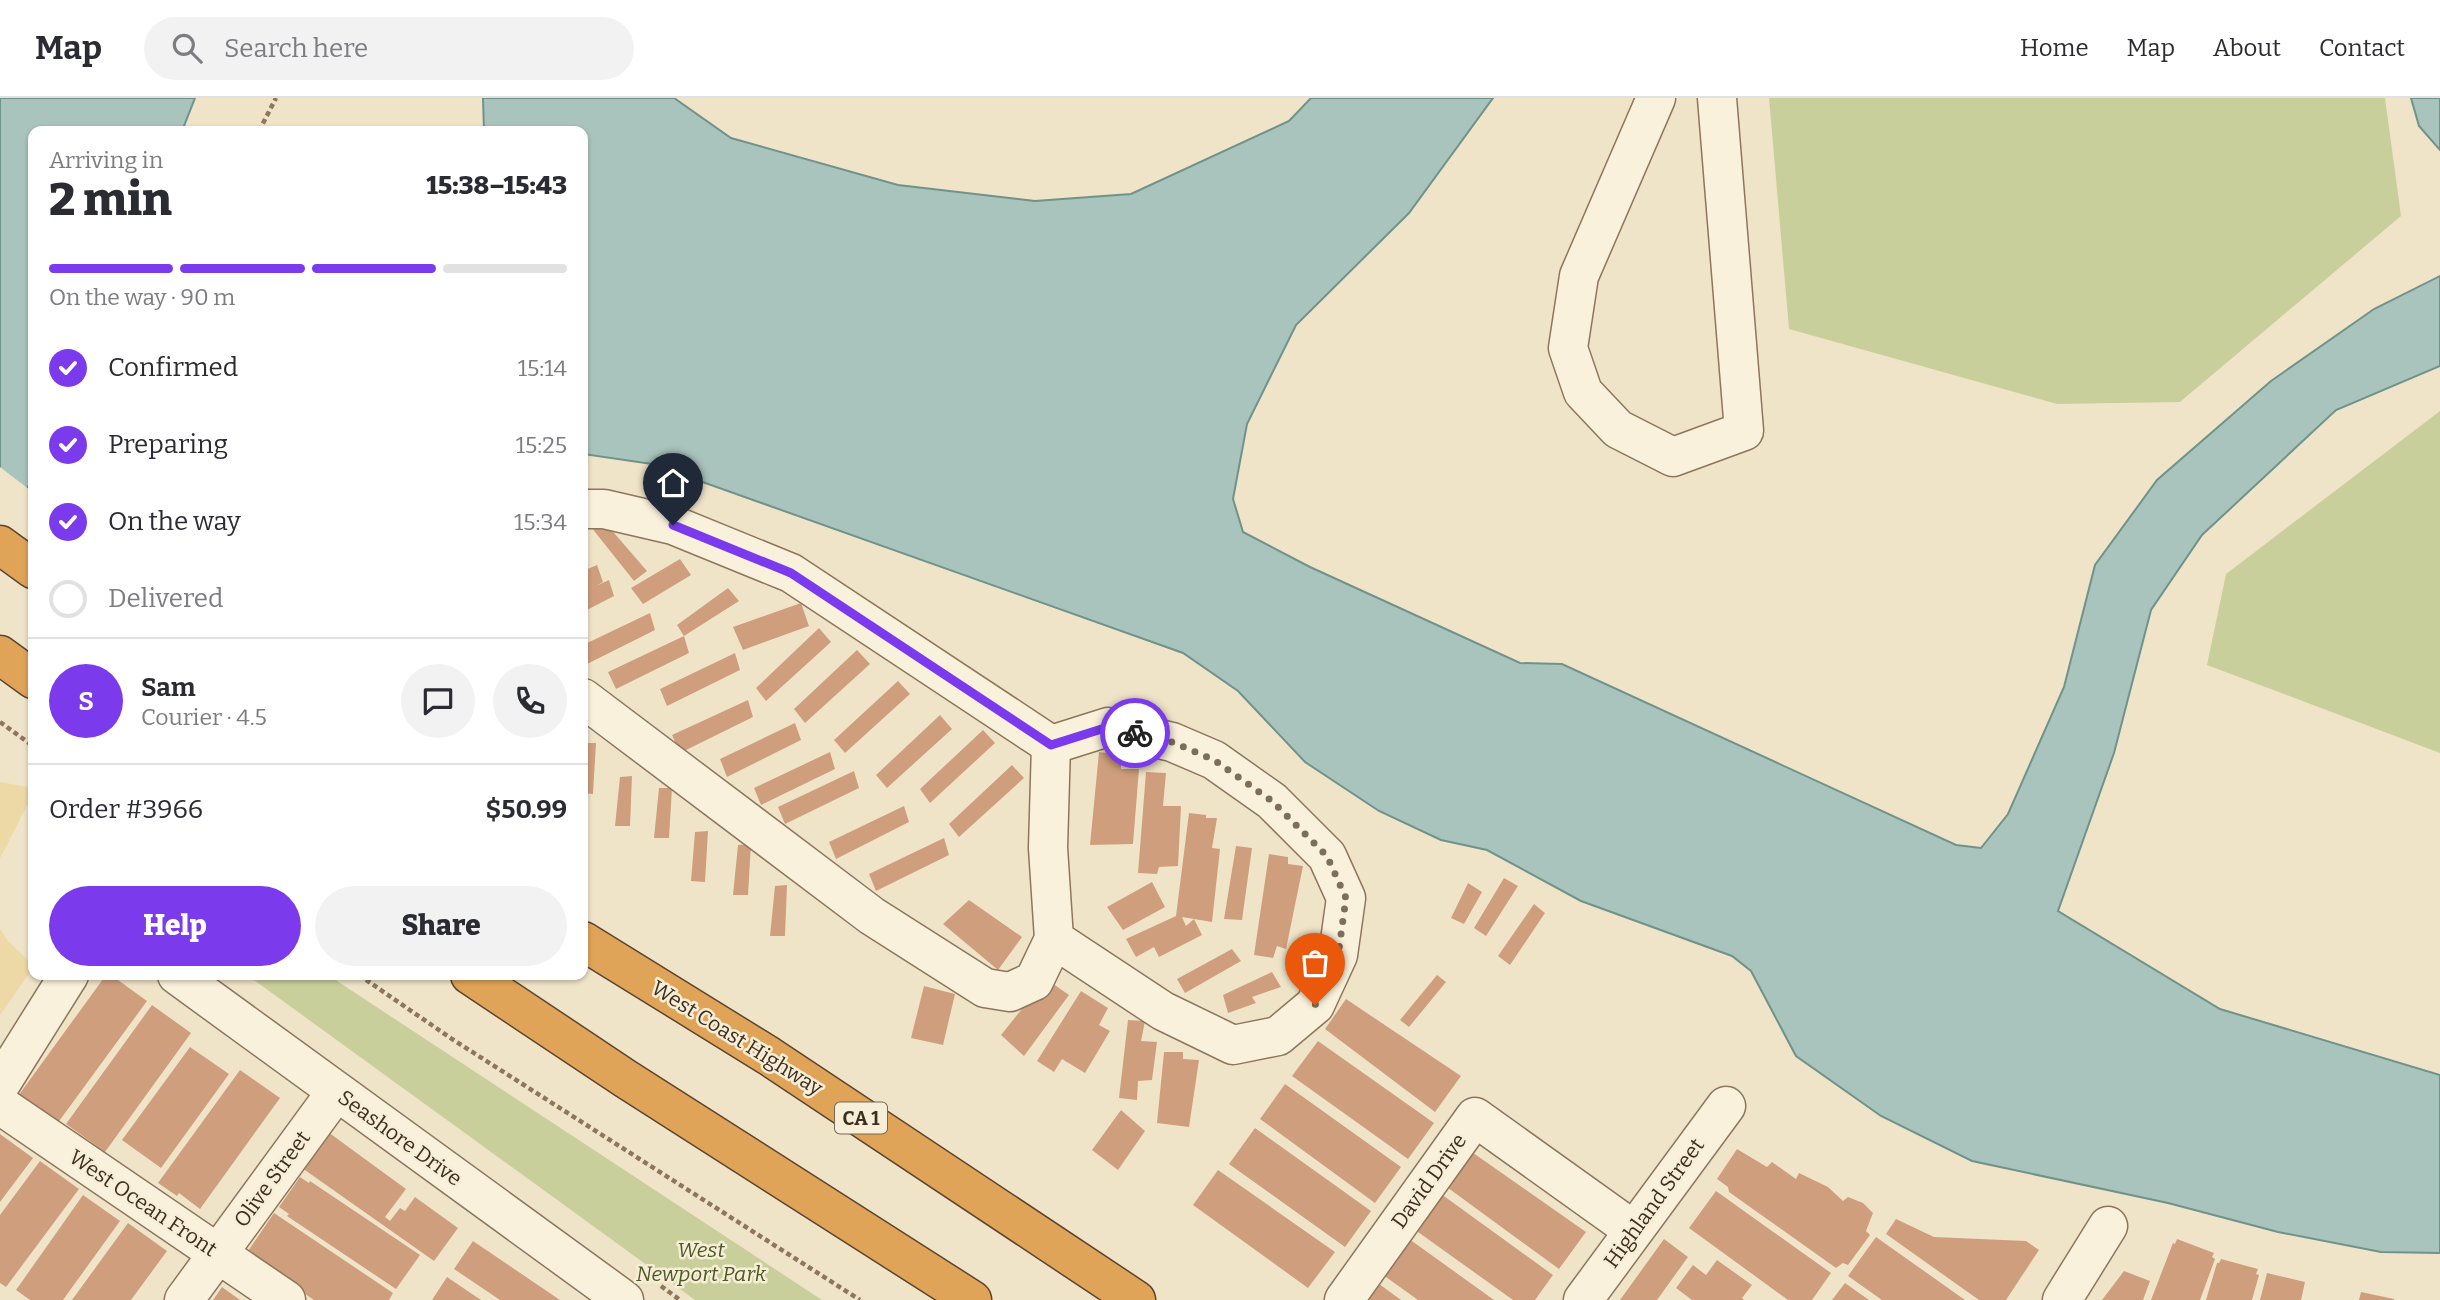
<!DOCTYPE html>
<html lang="en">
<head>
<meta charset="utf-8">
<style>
	body { margin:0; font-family:Bitter,serif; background:#f2f2f3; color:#2b2b33; height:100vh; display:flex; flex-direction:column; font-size:26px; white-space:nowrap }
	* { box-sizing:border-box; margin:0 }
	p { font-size:23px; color:#7c7c81 }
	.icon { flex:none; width:38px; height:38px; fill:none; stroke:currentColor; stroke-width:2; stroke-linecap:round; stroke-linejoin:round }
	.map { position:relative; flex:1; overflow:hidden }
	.panel { position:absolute; left:28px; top:28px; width:560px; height:854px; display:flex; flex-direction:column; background:#fff; border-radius:14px; box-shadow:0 2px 5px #0004 }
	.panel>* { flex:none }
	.pin { position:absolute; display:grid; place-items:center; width:60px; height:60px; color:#fff; margin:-72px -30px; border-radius:50% 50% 50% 0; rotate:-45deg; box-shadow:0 0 7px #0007 }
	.pin .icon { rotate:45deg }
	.courier { position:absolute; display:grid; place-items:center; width:70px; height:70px; margin:-35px; border:5px solid #7c3aed; border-radius:50%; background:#fff; color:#222; box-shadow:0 2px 9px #0007 }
	.overview em { font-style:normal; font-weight:800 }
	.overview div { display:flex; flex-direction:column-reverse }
	.overview { display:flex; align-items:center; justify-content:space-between; height:119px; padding:0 21px }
	h1 { font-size:46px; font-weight:800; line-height:52px }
	.bar { display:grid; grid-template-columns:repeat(4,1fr); gap:10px 7px; align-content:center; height:84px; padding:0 21px }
	.bar i { height:9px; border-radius:5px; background:#e1e1e2 }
	.bar .active { background:#7c3aed }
	.bar p { grid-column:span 4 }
	.line { display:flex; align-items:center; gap:18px; padding:0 21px; border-top:2px solid #e1e1e2 }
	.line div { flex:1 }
	.round { display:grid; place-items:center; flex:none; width:74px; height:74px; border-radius:37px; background:#f2f2f3 }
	ol { padding:0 21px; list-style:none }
	li { display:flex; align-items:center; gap:21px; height:77px }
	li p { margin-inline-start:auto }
	li .icon { padding:7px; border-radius:50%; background:#7c3aed; color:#fff; stroke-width:4 }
	li:last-child { color:#7c7c81 }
	li i { width:38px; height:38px; border:4px solid #e1e1e2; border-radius:50% }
	.button { display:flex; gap:14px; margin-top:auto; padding:14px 21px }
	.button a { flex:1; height:80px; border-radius:42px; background:#7c3aed; color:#fff; font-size:28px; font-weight:800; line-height:80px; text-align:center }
	.button a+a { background:#f2f2f3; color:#2b2b33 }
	header { display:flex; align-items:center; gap:42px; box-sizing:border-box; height:98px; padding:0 35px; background:#fff; border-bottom:2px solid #e1e1e2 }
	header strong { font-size:33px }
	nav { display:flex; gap:38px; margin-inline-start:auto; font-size:24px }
	.search { width:490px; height:63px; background:#f2f2f3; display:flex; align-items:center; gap:18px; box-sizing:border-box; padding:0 24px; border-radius:38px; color:#7c7c81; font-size:26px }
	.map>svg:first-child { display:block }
</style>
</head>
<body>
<header>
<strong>Map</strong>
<div class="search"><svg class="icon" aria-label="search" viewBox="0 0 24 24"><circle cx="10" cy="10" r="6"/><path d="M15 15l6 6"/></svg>Search here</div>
<nav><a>Home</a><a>Map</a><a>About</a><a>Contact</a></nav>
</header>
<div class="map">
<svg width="2440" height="1202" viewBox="0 0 2440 1202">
	<rect width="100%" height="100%" fill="#f0e4c8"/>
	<path fill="#c9cf9b" d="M1769,0H2385L2401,118L2180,304L2057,306L1789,231Z
		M2440,313V655L2207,567L2226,476Z
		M247,877H328L822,1202H695Z"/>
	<path fill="#ecd9a5" d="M0,684L33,690V696L0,760Z
		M0,831L7,842L33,867V870L0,917Z"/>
	<path fill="#a9c4bc" stroke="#6f938a" stroke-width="2" d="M0,0H195L182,33H33V379L0,442Z
		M483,0H674L731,40L898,87L1035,103L1131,96L1289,23L1311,0H1493L1409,115L1296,227L1247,326L1233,401L1243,434L1310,469L1520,565L1562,566L1956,747L1981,750L2008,716L2064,589L2095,467L2157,382L2271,283L2374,211L2440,178V268L2336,312L2202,437L2151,512L2114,655L2058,813L2220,911L2440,977V1155L2381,1154L2278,1134L2168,1105L1972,1063L1881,1018L1796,958L1751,873L1732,858L1581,803L1487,752L1441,742L1379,713L1305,664L1238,593L1183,555L652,366L583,356V33H484Z
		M2411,0H2440V52L2419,28Z"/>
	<path fill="#f0e4c8" d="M0,369L30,392L3,444L0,446Z"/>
	<path fill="#cf9f7d" d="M602,421L647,473L634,483L591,429Z
		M680,461L691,477L643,506L631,490Z
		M597,467L603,484L596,488L609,482L614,498L583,514V473Z
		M728,490L739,503L684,538L677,527Z
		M801,505L809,528L743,552L733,529Z
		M650,515L655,532L583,568V547Z
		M819,530L831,544L766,603L756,590Z
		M684,538L689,555L616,591L608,574Z
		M857,552L870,566L805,625L794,611Z
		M735,555L740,572L667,608L660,591Z
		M898,583L910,596L845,655L834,642Z
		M748,602L753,619L680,655L672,637Z
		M940,617L952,631L887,690L876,677Z
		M795,625L801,642L727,679L720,661Z
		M983,632L995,645L930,705L920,691Z
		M583,645H596L593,696L583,695Z
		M830,654L835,671L761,707L754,690Z
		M1099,654L1121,657V671H1139L1133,746L1090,747Z
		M1012,667L1024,680L959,739L949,726Z
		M854,673L859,690L785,726L778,709Z
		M1146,674L1166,675L1163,708H1181L1178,768L1159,769L1157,776L1138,775Z
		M632,678L630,728H615L620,679Z
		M659,690H672L669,740H654Z
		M904,708L909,724L836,761L829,744Z
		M1189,715L1206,717V720H1217L1212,750L1220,751L1212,824L1182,819L1186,828L1194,821L1202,837L1159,859L1154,849L1136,859L1126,841L1176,818Z
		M708,733L705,784L691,783L695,734Z
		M944,740L949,757L876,793L869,776Z
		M751,746L748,797H733L738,747Z
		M1236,748L1252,750L1242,822L1224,821Z
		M1269,756L1288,759V766L1303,768L1286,851L1277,848L1273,860L1254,857Z
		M1504,780L1518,788L1486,838L1474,830Z
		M1152,784L1165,809L1123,832L1107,809Z
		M1468,785L1482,794L1464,826L1451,820Z
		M787,787L785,838H770L775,788Z
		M969,802L1022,839L998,872L943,826Z
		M1534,806L1545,815L1510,867L1498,858Z
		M1232,851L1241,863L1185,895L1177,881Z
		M1272,874L1281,889L1252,899L1256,905L1228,915L1223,897Z
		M106,877H111L147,903L57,1026L18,998Z
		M1437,877L1446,884L1409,929L1400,922Z
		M1046,881L1069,897L1024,958L1001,937Z
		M924,888L955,896L943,947L911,940Z
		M1081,893L1108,910L1099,927L1110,933L1085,975L1062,961L1054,974L1037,963Z
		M1346,901L1461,978L1435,1014L1325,931Z
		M152,907L191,935L105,1054L66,1026Z
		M1128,922L1145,923L1141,943L1157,944L1152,982L1138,983L1137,1002L1119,1000Z
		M1318,943L1434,1025L1408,1061L1292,978Z
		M190,949L229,976L161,1070L122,1042Z
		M1164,954H1183V961L1199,962L1189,1029L1157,1025Z
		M240,972L280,1000L200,1111L179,1095L177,1098L158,1085Z
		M1285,986L1401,1069L1375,1105L1260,1021Z
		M1121,1012L1145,1033L1118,1072L1092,1052Z
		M1255,1030L1371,1113L1345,1149L1229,1066Z
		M328,1034L406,1091L385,1119L390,1123L400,1110L405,1113L415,1099L458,1130L434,1163L302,1070Z
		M0,1036L33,1060L0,1104Z
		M1737,1051L1767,1069L1772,1064L1796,1081L1799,1075L1828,1089L1843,1103L1848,1099L1863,1105L1873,1115L1866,1133L1870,1137L1848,1167L1843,1165L1836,1170L1729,1094L1728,1089L1717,1081Z
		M1469,1052L1586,1134L1559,1171L1444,1087Z
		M40,1063L79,1091L6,1189L0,1185V1117Z
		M1218,1072L1335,1154L1308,1190L1193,1107Z
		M300,1079L309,1085L310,1083L420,1157L396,1191L287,1118L289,1116L279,1109Z
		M1437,1093L1553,1177L1535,1202H1513L1411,1129Z
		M1716,1093L1831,1175L1812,1202H1788L1689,1130Z
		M83,1097L120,1123L63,1202H30L16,1192Z
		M274,1115L393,1195L389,1202H314L246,1156Z
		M1896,1121L1934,1139L2026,1143L2039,1152L2006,1202H1979L1886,1136Z
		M128,1125L167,1153L131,1202H72Z
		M1405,1138L1494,1202H1418L1379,1174Z
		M1876,1139L1965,1202H1882L1848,1178Z
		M1664,1141L1688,1159L1657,1202H1620Z
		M2177,1141L2214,1155L2212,1159L2215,1161L2200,1202H2151L2173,1145L2175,1146Z
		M473,1143L560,1202H500L454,1171Z
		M2221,1161L2258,1171L2256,1176L2259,1177L2252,1202H2206L2217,1165H2219Z
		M1717,1162L1752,1187L1742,1200L1744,1202H1692L1676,1190L1693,1167L1706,1177Z
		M2124,1173L2150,1183L2143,1202H2102Z
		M2267,1175L2305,1184L2301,1202H2260Z
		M447,1179L481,1202H432Z
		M1375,1183L1401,1202H1361Z
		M1845,1185L1869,1202H1832Z
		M222,1189L240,1202H213Z
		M2361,1194L2394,1201V1202H2359Z"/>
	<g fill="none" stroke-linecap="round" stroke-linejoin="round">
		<defs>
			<path id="minor" d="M1656,0L1579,178L1568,250L1583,294L1618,331L1673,359L1744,333L1717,0
				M583,411H604L673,427L791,475L1051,647L1048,750L1054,841L1034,883L1010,894L985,890L872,818L583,600
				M1051,647L1108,629L1172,644L1214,662L1272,703L1327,758L1346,800L1338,857L1315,907L1278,938L1233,947L1163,913L1054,841
				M177,877L624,1202
				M0,987L69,877
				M0,1007L286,1202
				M184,1202L336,994
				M1344,1202L1475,1019L1633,1132
				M1583,1202L1726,1008
				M2062,1202L2108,1128"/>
			<path id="highway" d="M0,447L33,471
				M0,557L33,581
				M583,843L769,958L1136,1202
				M470,877L626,981L972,1202"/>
		</defs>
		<use href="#minor" stroke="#8d765c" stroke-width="41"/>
		<use href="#highway" stroke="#5b4430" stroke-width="41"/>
		<path stroke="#8d765c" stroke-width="4.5" stroke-dasharray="5 3.5" stroke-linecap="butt" d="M259,33L276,0
			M0,624L33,648
			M359,877L452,941L860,1202
			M661,1188L680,1202"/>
		<use href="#minor" stroke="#faf1dc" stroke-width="38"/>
		<use href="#highway" stroke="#e0a458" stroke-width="38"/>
	</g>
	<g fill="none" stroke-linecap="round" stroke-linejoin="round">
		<path stroke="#7c6e5b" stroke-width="7" stroke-dasharray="0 12.6" d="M1135,635L1172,644L1214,662L1272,703L1327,758L1346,800L1338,858L1315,907"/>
		<path stroke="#7c3aed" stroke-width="9" d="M673,427L791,475L1051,647L1108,629L1135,635"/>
	</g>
	<g text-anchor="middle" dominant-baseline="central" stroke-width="5" stroke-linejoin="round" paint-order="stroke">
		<rect fill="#f7eed8" stroke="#756857" stroke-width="2" x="835" y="1004.5" width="52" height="31" rx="5"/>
		<g font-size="19" font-weight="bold" fill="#3d2e20">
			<text x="861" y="1020">CA 1</text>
		</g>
		<g font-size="21" fill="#3d2e20" stroke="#f7eed8">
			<text transform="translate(737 940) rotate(32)">West Coast Highway</text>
			<text transform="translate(400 1040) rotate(36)">Seashore Drive</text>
			<text transform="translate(272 1081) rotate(-54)">Olive Street</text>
			<text transform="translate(1429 1083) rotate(-54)">David Drive</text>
			<text transform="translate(143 1105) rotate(34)">West Ocean Front</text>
			<text transform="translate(1654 1105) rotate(-54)">Highland Street</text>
		</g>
		<g font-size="21" font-style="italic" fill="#4d5a26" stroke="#f7eed8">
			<text x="701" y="1152">West<tspan x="701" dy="24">Newport Park</tspan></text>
		</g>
	</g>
</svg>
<div class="pin" style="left:1315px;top:907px;background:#ea580c"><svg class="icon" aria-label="bag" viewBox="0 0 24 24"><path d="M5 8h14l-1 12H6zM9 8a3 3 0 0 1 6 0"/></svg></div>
<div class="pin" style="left:673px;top:427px;background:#1f2937"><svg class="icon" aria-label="home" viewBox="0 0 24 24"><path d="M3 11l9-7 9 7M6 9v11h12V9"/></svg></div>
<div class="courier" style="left:1135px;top:635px"><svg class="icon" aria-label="bike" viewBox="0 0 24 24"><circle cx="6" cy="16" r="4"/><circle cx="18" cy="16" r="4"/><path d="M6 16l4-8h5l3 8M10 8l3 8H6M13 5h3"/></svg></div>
<section class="panel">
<div class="overview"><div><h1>2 min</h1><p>Arriving in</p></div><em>15:38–15:43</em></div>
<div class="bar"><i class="active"></i><i class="active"></i><i class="active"></i><i></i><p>On the way · 90 m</p></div>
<ol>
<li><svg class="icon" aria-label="check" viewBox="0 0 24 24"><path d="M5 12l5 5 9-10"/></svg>Confirmed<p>15:14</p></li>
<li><svg class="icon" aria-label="check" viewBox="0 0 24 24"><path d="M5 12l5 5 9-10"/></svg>Preparing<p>15:25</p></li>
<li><svg class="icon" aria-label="check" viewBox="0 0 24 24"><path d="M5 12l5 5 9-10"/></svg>On the way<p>15:34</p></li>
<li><i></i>Delivered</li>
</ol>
<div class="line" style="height:126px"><b class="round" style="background:#7c3aed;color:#fff">S</b><div><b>Sam</b><p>Courier · 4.5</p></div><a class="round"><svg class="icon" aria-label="chat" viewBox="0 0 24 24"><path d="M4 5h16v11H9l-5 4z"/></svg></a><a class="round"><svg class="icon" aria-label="phone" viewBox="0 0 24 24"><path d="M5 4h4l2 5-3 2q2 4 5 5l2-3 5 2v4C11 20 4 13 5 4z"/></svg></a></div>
<div class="line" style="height:91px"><div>Order #3966</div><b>$50.99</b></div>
<div class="button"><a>Help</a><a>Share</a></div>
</section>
</div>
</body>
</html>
